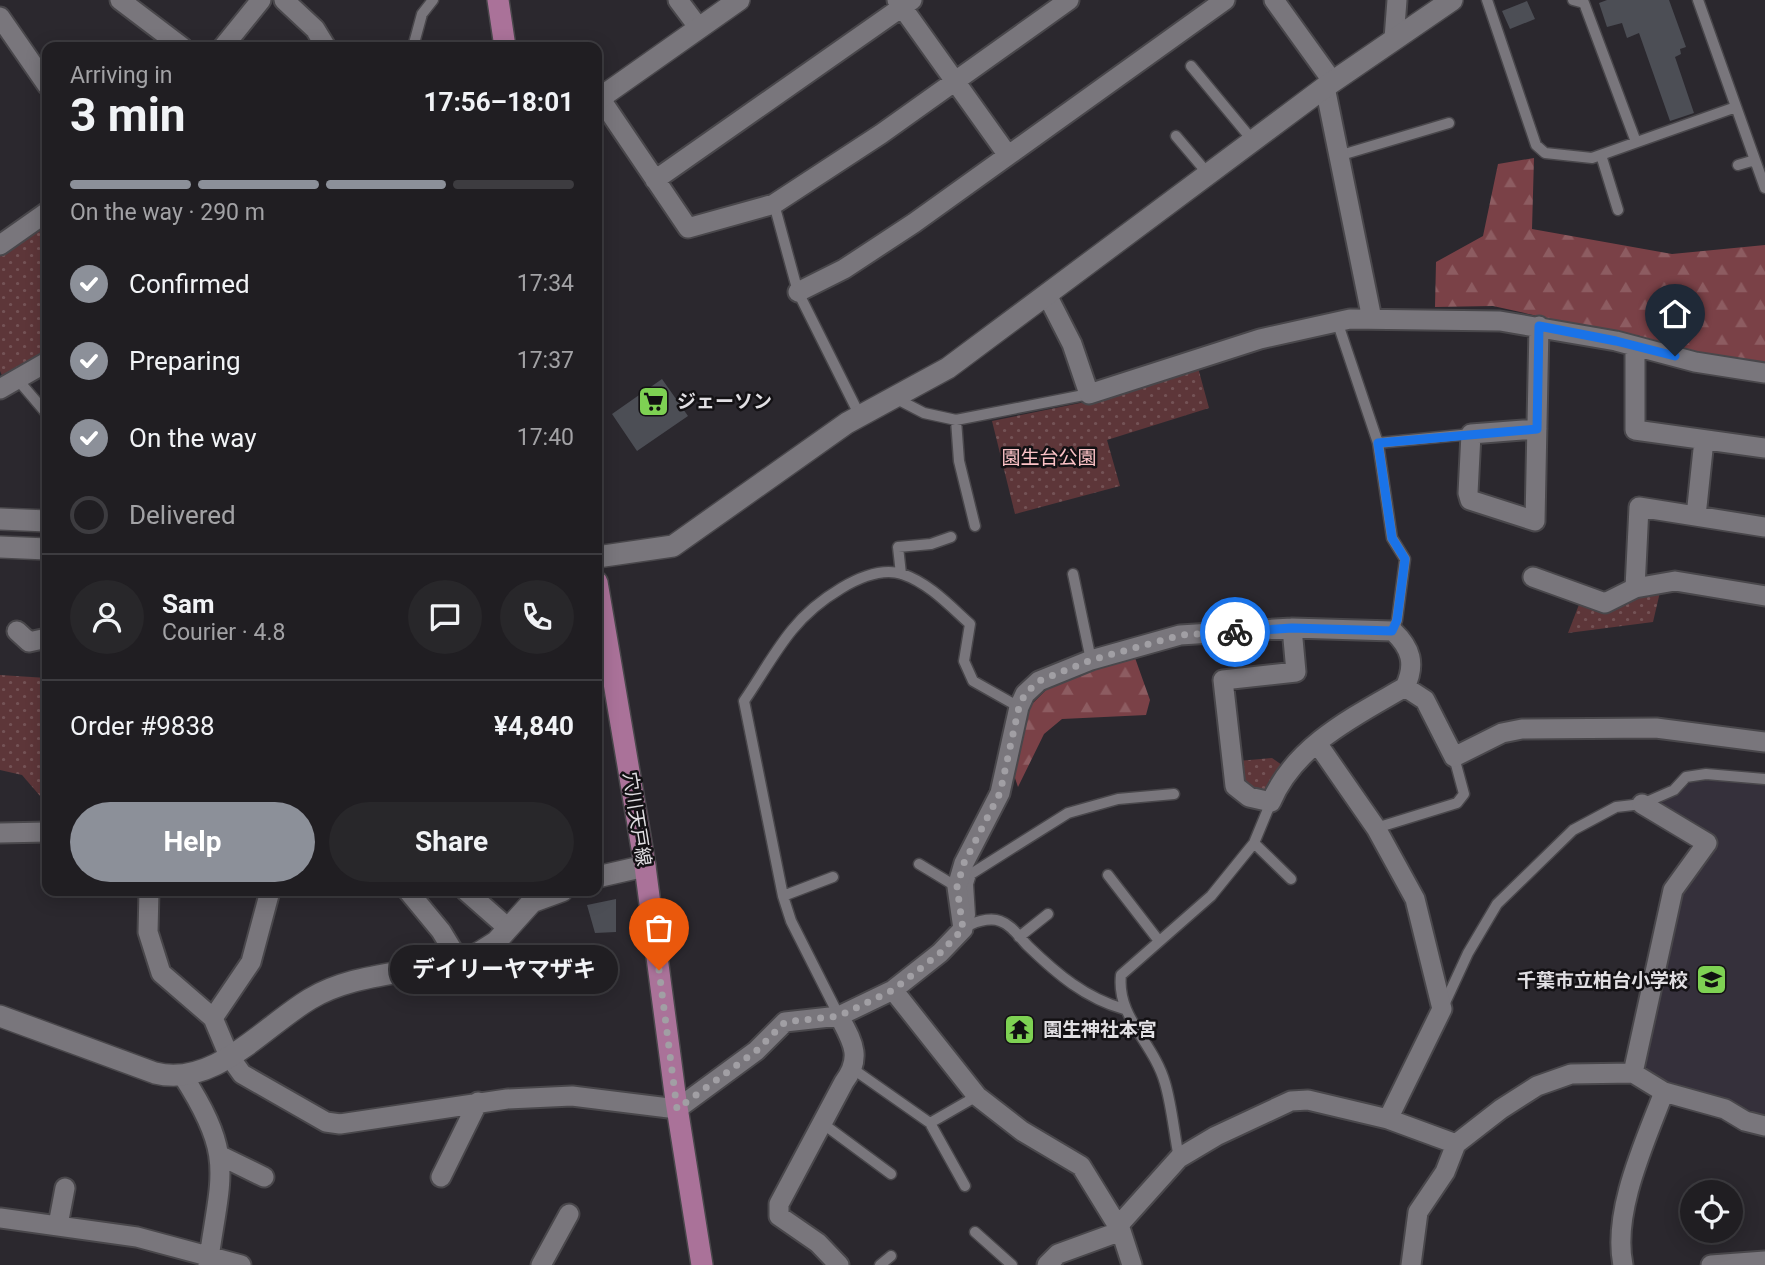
<!DOCTYPE html>
<html lang="en">
<head>
<meta charset="utf-8">
<style>
	body { margin:0; font-family:Roboto,"Noto Sans JP",sans-serif; background:#28272a; color:#f1f3f6; height:100vh; display:flex; flex-direction:column; font-size:26px; white-space:nowrap }
	* { box-sizing:border-box; margin:0 }
	p { font-size:23px; color:#a2a2a5 }
	.icon { flex:none; width:38px; height:38px; fill:none; stroke:currentColor; stroke-width:2; stroke-linecap:round; stroke-linejoin:round }
	.map { position:relative; flex:1; overflow:hidden }
	.panel { position:absolute; left:42px; top:42px; width:560px; height:854px; display:flex; flex-direction:column; background:#201e22; border-radius:14px; box-shadow:0 4px 18px #0003,0 0 0 2px #3d3c40 }
	.panel>* { flex:none }
	.fabs { position:absolute; left:1680px; top:1180px; display:grid; gap:14px }
	.fabs a { display:grid; place-items:center; width:63px; height:63px; border-radius:50%; background:#201e22; box-shadow:0 4px 18px #0003,0 0 0 2px #3d3c40; font-size:35px }
	.pin { position:absolute; display:grid; place-items:center; width:60px; height:60px; color:#fff; margin:-72px -30px; border-radius:50% 50% 50% 0; rotate:-45deg; box-shadow:0 0 7px #0007 }
	.pin .icon { rotate:45deg }
	.courier { position:absolute; display:grid; place-items:center; width:70px; height:70px; margin:-35px; border:5px solid #1a73e8; border-radius:50%; background:#fff; color:#222; box-shadow:0 2px 9px #0007 }
	.bubble { position:absolute; height:49px; border-radius:24px; background:#201e22; box-shadow:0 4px 18px #0003,0 0 0 2px #3d3c40; font-size:23px; font-weight:700; line-height:49px; text-align:center }
	.headline em { font-style:normal; font-weight:700 }
	.headline div { display:flex; flex-direction:column-reverse }
	.headline { display:flex; align-items:center; justify-content:space-between; height:119px; padding:0 28px }
	h1 { font-size:46px; font-weight:700; line-height:52px }
	.bar { display:grid; grid-template-columns:repeat(4,1fr); gap:10px 7px; align-content:center; height:84px; padding:0 28px }
	.bar i { height:9px; border-radius:5px; background:#3d3c40 }
	.bar .on { background:#8c9099 }
	.bar p { grid-column:span 4 }
	.line { display:flex; align-items:center; gap:18px; padding:0 28px; border-top:2px solid #3d3c40 }
	.line div { flex:1 }
	.round { display:grid; place-items:center; flex:none; width:74px; height:74px; border-radius:37px; background:#28272a }
	ol { padding:0 28px; list-style:none }
	li { display:flex; align-items:center; gap:21px; height:77px }
	li p { margin-inline-start:auto }
	li .icon { padding:7px; border-radius:50%; background:#8c9099; color:#fff; stroke-width:4 }
	li:last-child { color:#a2a2a5 }
	li i { width:38px; height:38px; border:4px solid #3d3c40; border-radius:50% }
	.cta { display:flex; gap:14px; margin-top:auto; padding:14px 28px }
	.cta a { flex:1; height:80px; border-radius:42px; background:#8c9099; color:#fff; font-size:28px; font-weight:700; line-height:80px; text-align:center }
	.cta a+a { background:#28272a; color:#f1f3f6 }
	.map>svg:first-child { display:block }
</style>
</head>
<body>
<div class="map">
<svg width="1765" height="1265" viewBox="0 0 1765 1265">
	<defs>
		<pattern id="grass-dots" width="8" height="8" patternUnits="userSpaceOnUse" patternTransform="scale(1.75)"><rect width="8" height="8" fill="#5d3639"/><path d="M2 2h.1M6 6h.1" fill="none" stroke="#745356" stroke-width="1.8" stroke-linecap="round"/></pattern>
		<pattern id="forest-firs" width="22" height="20" patternUnits="userSpaceOnUse" patternTransform="scale(1.75)"><rect width="22" height="20" fill="#7a4147"/><path d="M5 1l3.5 6h-7zM16 11l3.5 6h-7z" fill="#8d5c61"/></pattern>
	</defs>
	<rect width="100%" height="100%" fill="#2b282e"/>
	<path fill="#35303b" d="M1708,778L1765,785V1120L1666,1089L1638,1070L1677,890L1711,841L1653,805L1692,781Z"/>
	<path fill="url(#grass-dots)" d="M47,219V356L3,378L0,371V253Z
		M1197,364L1209,408L1107,440L1120,486L1015,514L992,421L1090,401Z
		M1660,592L1653,622L1568,633L1580,602Z
		M0,675L47,678V804L22,775L0,770Z
		M1272,758L1282,765L1265,792L1249,788L1240,779L1238,761Z"/>
	<path fill="url(#forest-firs)" d="M1534,158L1532,229L1672,254L1765,245V367L1701,357L1650,341L1493,306L1435,307L1436,262L1483,236L1498,164Z
		M1134,655L1150,700L1146,715L1062,719L1044,734L1018,787L1014,775L1029,707L1053,683Z"/>
	<path fill="#4c4e55" d="M1607,0H1669L1686,47L1680,49L1681,54L1675,57L1694,113L1670,121L1639,33L1627,38L1622,23L1607,27L1599,3Z
		M1527,1L1535,19L1510,29L1502,11Z
		M662,379L688,416L637,451L612,414Z
		M616,899V932L595,933L587,905Z"/>
	<g fill="none" stroke-linecap="round" stroke-linejoin="round">
		<defs>
			<path id="service" d="M1487,0L1536,145L1545,153L1592,158L1736,107
				M1573,0L1584,3L1636,142
				M1698,0L1765,188
				M413,47L422,14L433,0
				M1191,66L1254,142
				M1176,136L1209,175
				M1601,155L1618,210
				M1338,156L1449,123
				M1738,165L1755,160
				M774,204L798,292L860,416
				M1337,321L1378,443L1392,538L1405,559L1397,620L1393,631
				M18,380L47,414
				M895,398L924,413L956,420L1089,394
				M956,420L959,461L975,526
				M1378,443L1471,434
				M901,574L898,547L931,544L951,537
				M1073,574L1091,660
				M1376,828L1457,803L1464,794L1454,757
				M1254,843L1291,879
				M919,864L957,887
				M1108,875L1159,941
				M783,896L833,877
				M970,915L968,884L971,874L1068,813L1118,799L1174,794
				M964,929C971,922 990,917 1000,921C1012,925 1019,937 1028,946C1057,974 1085,998 1124,1009
				M1019,937L1048,914
				M1444,1005L1468,953L1497,904L1573,830L1616,807L1642,804L1674,790L1686,777L1706,774L1765,779
				M839,1016L791,921L783,896L744,701C760,678 774,652 792,630C813,604 866,563 902,574C929,583 950,606 970,624L964,661L973,681L1019,707
				M853,1069L930,1123L965,1186
				M822,1123L891,1174
				M930,1123L977,1096
				M1179,1158C1174,1133 1172,1107 1165,1083C1154,1043 1116,1017 1121,975L1211,896L1254,843L1271,802
				M975,1232L1012,1265
				M880,1265L891,1256"/>
			<path id="minor" d="M120,0L182,47
				M284,0L315,29L326,47
				M678,0L699,28
				M897,0L1007,154
				M1274,0L1333,82
				M0,17L47,85
				M1394,39L1397,0
				M223,47L261,0
				M1325,87L1372,319
				M600,98L688,228L774,204L881,134L1069,0
				M655,180L912,0
				M0,245L47,212
				M798,292L844,269L914,223L1225,0
				M1047,295L1072,344L1089,394L1260,339L1350,319L1500,321L1616,341L1695,362L1765,373
				M1635,346V430L1765,448
				M0,389L47,362
				M1537,429L1471,434L1468,493L1470,500L1535,521L1539,326
				M1696,516L1704,440
				M1533,577L1605,603L1635,588L1639,507L1765,527
				M1635,588L1675,581L1765,596
				M1292,628L1296,672L1223,680L1235,786L1249,797L1271,802C1295,745 1355,716 1405,687L1425,700L1454,757L1502,733L1522,729L1656,728L1765,742
				M17,631L29,642L47,638
				M1317,743L1376,828L1415,899L1442,1009L1388,1119
				M1642,804L1707,843L1673,890L1633,1073L1664,1092L1725,1109L1745,1121L1765,1126
				M0,833L47,832
				M149,891L148,932L161,973L213,1018L229,1056L242,1074L326,1122L340,1124L507,1099L572,1096L677,1109L756,1051L785,1022L839,1016L893,990L940,953L963,929L957,887L964,863L1000,793L1019,707L1025,694L1039,681L1091,660L1180,635L1292,628L1393,631C1411,648 1416,664 1405,687
				M408,891L441,931L458,959
				M466,891L508,928
				M893,990L977,1096L1022,1131L1081,1166L1121,1231L1132,1265
				M839,1016C852,1041 863,1057 844,1082L779,1204V1216L818,1243L839,1265
				M213,1018L251,962L270,891
				M183,1076C236,1158 220,1175 208,1265
				M221,1156L264,1177
				M441,1177L478,1102
				M0,1218L137,1237L241,1265
				M58,1225L65,1188
				M1118,1226L1179,1158L1216,1136L1291,1101L1308,1100L1388,1119L1456,1144
				M541,1265L569,1214
				M1047,1265L1058,1254L1121,1231
				M1411,1265L1418,1212L1445,1172L1456,1144L1501,1109L1537,1086L1571,1074L1633,1073
				M1623,1265C1612,1212 1645,1142 1664,1092
				M1711,1265L1765,1261"/>
			<path id="tertiary" d="M597,100L739,0
				M0,519L47,521
				M0,547L47,549
				M597,557L673,546L847,423L948,368L1325,87L1452,0
				M597,877L645,866
				M0,1016L155,1073C214,1088 263,1027 310,999C350,975 397,975 440,964C453,961 465,957 477,954L496,942L532,902L562,891"/>
			<path id="primary" d="M498,0L505,47
				M597,582L645,866L676,1101L702,1265"/>
		</defs>
		<use href="#service" stroke="#49474b" stroke-width="13"/>
		<use href="#minor" stroke="#49474b" stroke-width="23"/>
		<use href="#tertiary" stroke="#49474b" stroke-width="24"/>
		<use href="#primary" stroke="#49474b" stroke-width="24"/>
		<use href="#service" stroke="#79767c" stroke-width="10"/>
		<use href="#minor" stroke="#79767c" stroke-width="19"/>
		<use href="#tertiary" stroke="#79767c" stroke-width="21"/>
		<use href="#primary" stroke="#aa7299" stroke-width="21"/>
	</g>
	<g fill="none" stroke-linecap="round" stroke-linejoin="round">
		<path stroke="#a19fa4" stroke-width="7" stroke-dasharray="0 12.6" d="M659,970L677,1109L756,1051L785,1022L839,1016L893,990L940,953L963,929L957,887L964,863L1000,793L1019,707L1025,694L1039,681L1091,660L1181,635L1235,632"/>
		<path stroke="#1a73e8" stroke-width="9" d="M1235,632L1292,628L1392,631L1397,620L1405,559L1392,538L1378,443L1537,429L1539,326L1616,341L1675,356"/>
	</g>
	<defs>
		<symbol id="supermarket-square" viewBox="-11 -11 22 22"><rect x="-9" y="-9" width="18" height="18" rx="4" fill="#7ed153" stroke="#131114"/><path d="M-6-5.5h2.5l.6 2H6L4.5 2H-2.5L-4.4-4H-6ZM-1.5 3.2a1.3 1.3 0 1 0 .1 0ZM3 3.2a1.3 1.3 0 1 0 .1 0Z" fill="#111"/></symbol>
		<symbol id="school-square" viewBox="-11 -11 22 22"><rect x="-9" y="-9" width="18" height="18" rx="4" fill="#7ed153" stroke="#131114"/><path d="M0-5L7-2L0 1L-7-2ZM-4 1L0 2.5L4 1V4Q0 6-4 4Z" fill="#111"/></symbol>
		<symbol id="temple-square" viewBox="-11 -11 22 22"><rect x="-9" y="-9" width="18" height="18" rx="4" fill="#7ed153" stroke="#131114"/><path d="M0-6L5-2H3V0L6.5 2.5H4V6H1.5V3h-3V6H-4V2.5H-6.5L-3 0V-2H-5Z" fill="#111"/></symbol>
	</defs>
	<g fill-rule="evenodd">
		<use href="#supermarket-square" x="636" y="384" width="35" height="35"/>
		<use href="#school-square" x="1694" y="962" width="35" height="35"/>
		<use href="#temple-square" x="1002" y="1012" width="35" height="35"/>
	</g>
	<g text-anchor="middle" dominant-baseline="central" stroke-width="5" stroke-linejoin="round" paint-order="stroke">
		<g font-size="19" font-weight="bold" fill="#e1dfe3" stroke="#131114" text-anchor="start">
			<text x="677" y="401">ジェーソン</text>
			<text x="1688" y="980" text-anchor="end">千葉市立柏台小学校</text>
			<text x="1043" y="1029">園生神社本宮</text>
		</g>
		<g font-size="19" fill="#fbc2c6" stroke="#131114">
			<text x="1049" y="457">園生台公園</text>
		</g>
		<g font-size="19" fill="#e1dfe3" stroke="#131114">
			<text transform="translate(637 819) rotate(81)">穴川天戸線</text>
		</g>
	</g>
</svg>
<div class="fabs">
<a><svg class="icon" aria-label="locate" viewBox="0 0 24 24"><circle cx="12" cy="12" r="6"/><path d="M12 2v4M12 18v4M2 12h4M18 12h4"/></svg></a>
</div>
<div class="pin" style="left:659px;top:970px;background:#ea580c"><svg class="icon" aria-label="bag" viewBox="0 0 24 24"><path d="M5 8h14l-1 12H6zM9 8a3 3 0 0 1 6 0"/></svg></div>
<div class="pin" style="left:1675px;top:356px;background:#1f2937"><svg class="icon" aria-label="home" viewBox="0 0 24 24"><path d="M3 11l9-7 9 7M6 9v11h12V9"/></svg></div>
<div class="courier" style="left:1235px;top:632px"><svg class="icon" aria-label="bike" viewBox="0 0 24 24"><circle cx="6" cy="16" r="4"/><circle cx="18" cy="16" r="4"/><path d="M6 16l4-8h5l3 8M10 8l3 8H6M13 5h3"/></svg></div>
<div class="bubble" style="left:390px;top:945px;width:228px">デイリーヤマザキ</div>
<section class="panel">
<div class="headline"><div><h1>3 min</h1><p>Arriving in</p></div><em>17:56–18:01</em></div>
<div class="bar"><i class="on"></i><i class="on"></i><i class="on"></i><i></i><p>On the way · 290 m</p></div>
<ol>
<li><svg class="icon" aria-label="check" viewBox="0 0 24 24"><path d="M5 12l5 5 9-10"/></svg>Confirmed<p>17:34</p></li>
<li><svg class="icon" aria-label="check" viewBox="0 0 24 24"><path d="M5 12l5 5 9-10"/></svg>Preparing<p>17:37</p></li>
<li><svg class="icon" aria-label="check" viewBox="0 0 24 24"><path d="M5 12l5 5 9-10"/></svg>On the way<p>17:40</p></li>
<li><i></i>Delivered</li>
</ol>
<div class="line" style="height:126px"><a class="round"><svg class="icon" aria-label="person" viewBox="0 0 24 24"><circle cx="12" cy="8" r="4"/><path d="M4 21q1-7 8-7t8 7"/></svg></a><div><b>Sam</b><p>Courier · 4.8</p></div><a class="round"><svg class="icon" aria-label="chat" viewBox="0 0 24 24"><path d="M4 5h16v11H9l-5 4z"/></svg></a><a class="round"><svg class="icon" aria-label="phone" viewBox="0 0 24 24"><path d="M5 4h4l2 5-3 2q2 4 5 5l2-3 5 2v4C11 20 4 13 5 4z"/></svg></a></div>
<div class="line" style="height:91px"><div>Order #9838</div><b>¥4,840</b></div>
<div class="cta"><a>Help</a><a>Share</a></div>
</section>
</div>
</body>
</html>
